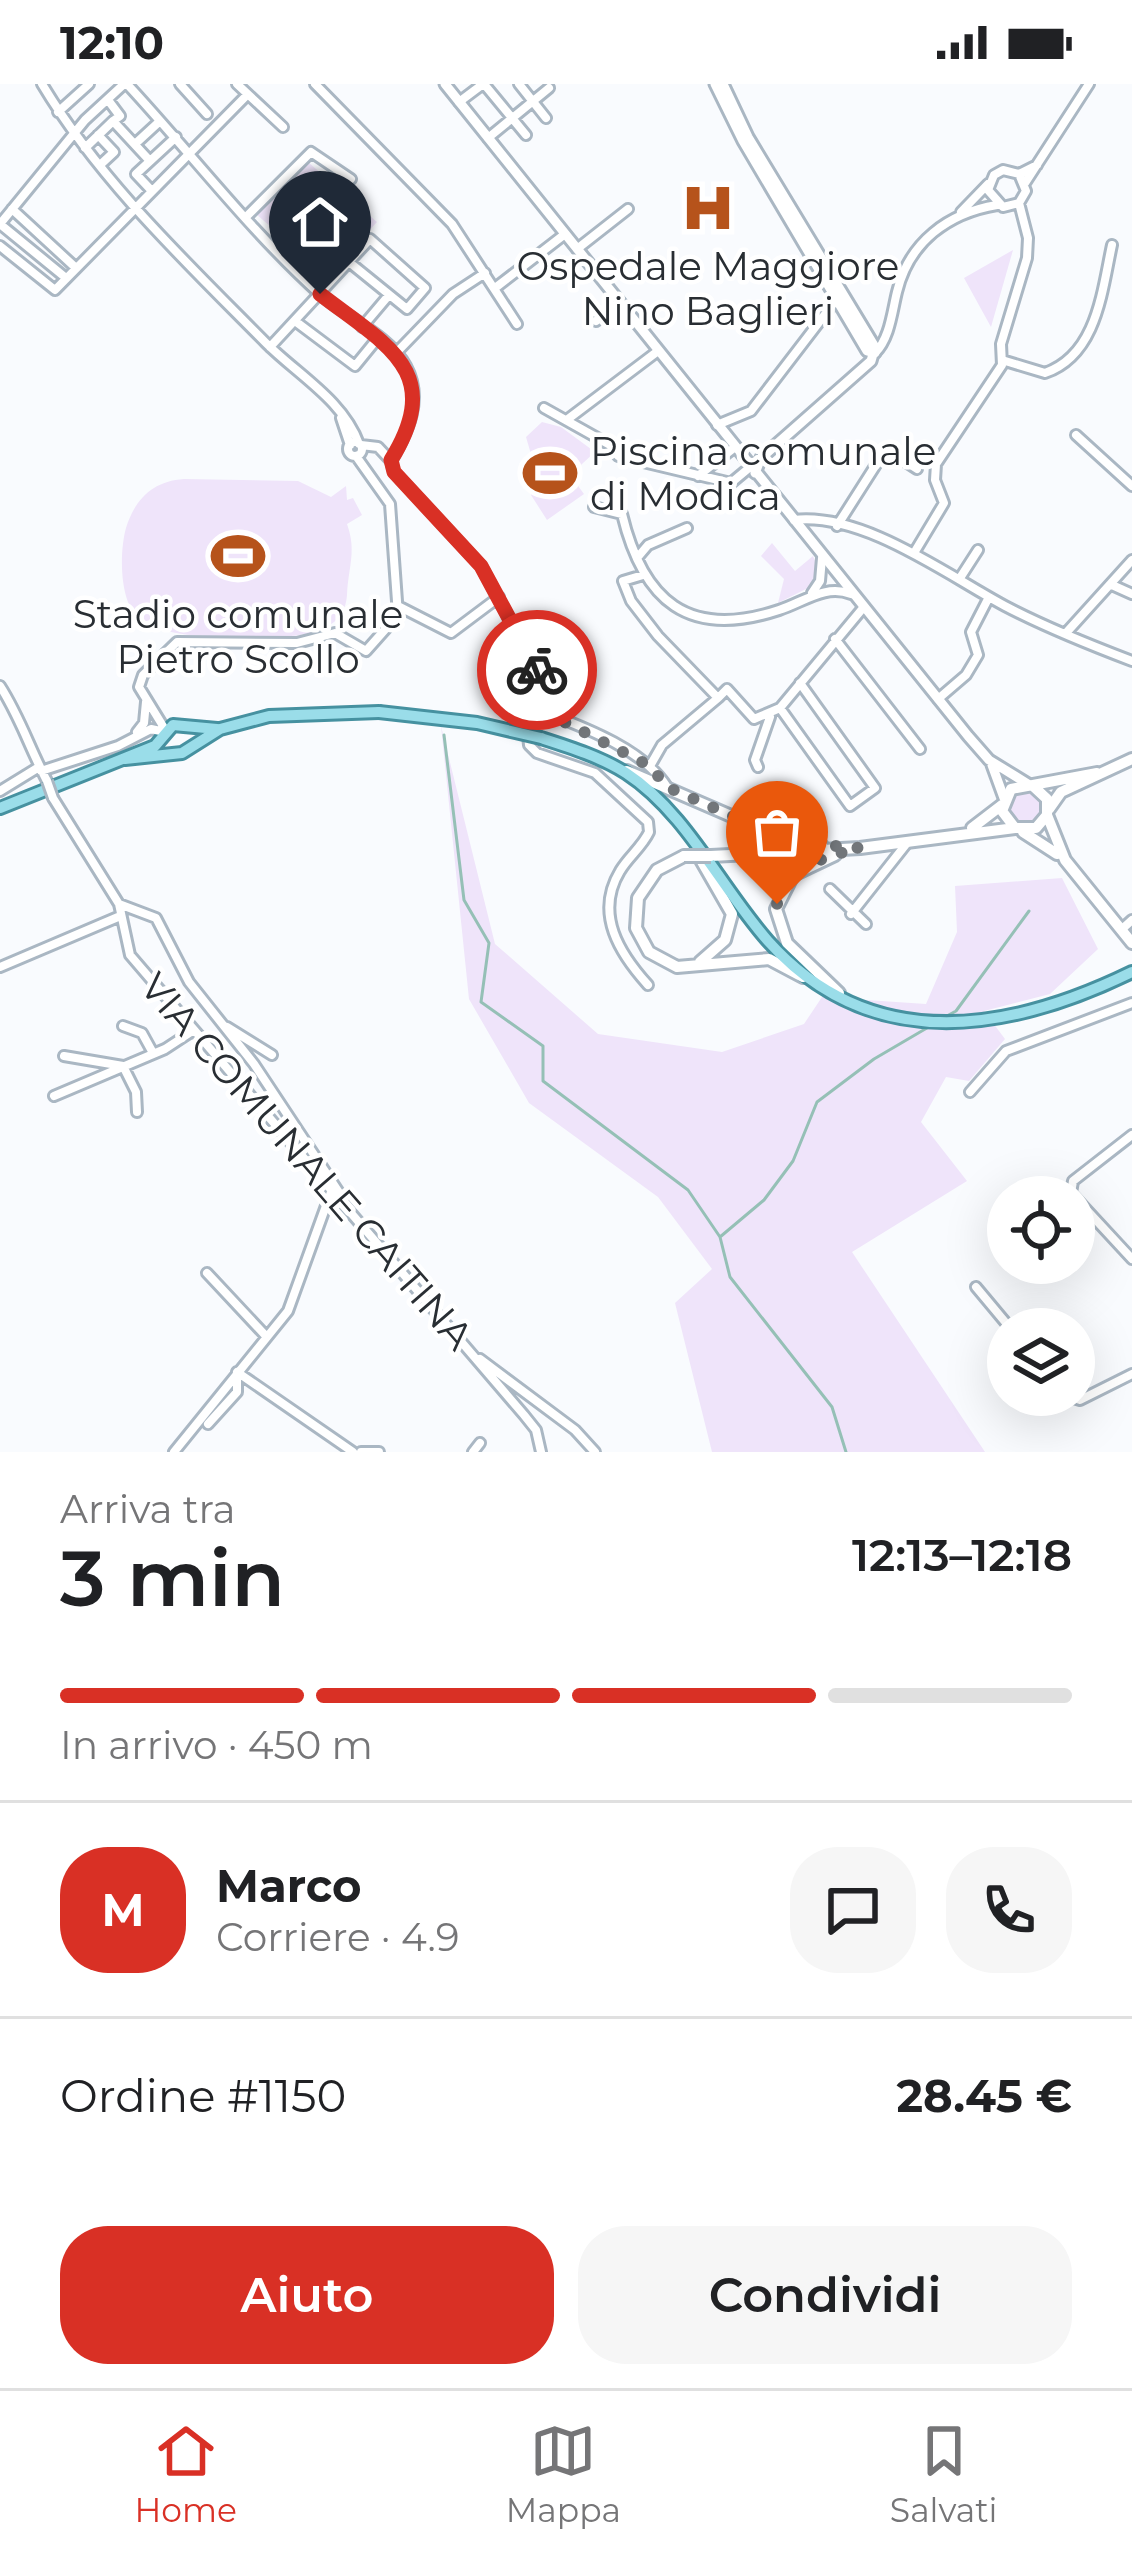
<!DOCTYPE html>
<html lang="it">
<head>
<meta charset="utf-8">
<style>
	body { margin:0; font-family:Montserrat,sans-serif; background:#f6f6f6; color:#202124; height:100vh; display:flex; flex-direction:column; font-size:45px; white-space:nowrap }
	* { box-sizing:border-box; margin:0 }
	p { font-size:39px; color:#757577 }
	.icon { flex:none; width:66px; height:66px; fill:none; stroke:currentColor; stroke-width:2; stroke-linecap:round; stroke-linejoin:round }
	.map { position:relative; height:1368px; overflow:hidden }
	.panel { display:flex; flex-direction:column; background:#fff; flex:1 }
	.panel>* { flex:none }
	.buttons { position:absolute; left:987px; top:1092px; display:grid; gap:24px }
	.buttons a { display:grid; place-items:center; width:108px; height:108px; border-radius:50%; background:#fff; box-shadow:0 12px 48px #0002; font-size:60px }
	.pin { position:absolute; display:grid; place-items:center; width:102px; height:102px; color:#fff; margin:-123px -51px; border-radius:50% 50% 50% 0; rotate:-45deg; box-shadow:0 0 12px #0007 }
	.pin .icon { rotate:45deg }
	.courier { position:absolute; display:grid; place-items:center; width:120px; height:120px; margin:-60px; border:9px solid #d93025; border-radius:50%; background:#fff; color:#222; box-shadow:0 3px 15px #0007 }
	.head em { font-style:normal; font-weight:600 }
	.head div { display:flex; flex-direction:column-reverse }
	.head { display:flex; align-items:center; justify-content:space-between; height:204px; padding:0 60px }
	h1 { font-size:78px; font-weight:600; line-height:90px }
	.bar { display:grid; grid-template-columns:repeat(4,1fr); gap:18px 12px; align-content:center; height:144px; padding:0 60px }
	.bar i { height:15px; border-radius:9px; background:#e0e0e0 }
	.bar .on { background:#d93025 }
	.bar p { grid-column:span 4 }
	.line { display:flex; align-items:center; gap:30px; padding:0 60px; border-top:3px solid #e0e0e0 }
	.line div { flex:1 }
	.round { display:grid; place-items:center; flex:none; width:126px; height:126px; border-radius:48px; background:#f6f6f6 }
	.primary-button { display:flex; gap:24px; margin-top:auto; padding:24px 60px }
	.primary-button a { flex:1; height:138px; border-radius:48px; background:#d93025; color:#fff; font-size:48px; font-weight:600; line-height:138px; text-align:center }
	.primary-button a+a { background:#f6f6f6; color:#202124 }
	.status { display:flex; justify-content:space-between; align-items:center; height:84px; padding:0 60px; background:#fff; direction:ltr }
	.status svg { height:33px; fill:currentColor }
	.menu { display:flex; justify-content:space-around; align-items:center; height:168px; border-top:3px solid #e0e0e0; background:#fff; font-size:33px; color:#757577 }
	.menu a { display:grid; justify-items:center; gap:6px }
	.menu .on { color:#d93025 }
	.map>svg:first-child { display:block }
</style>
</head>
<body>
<div class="status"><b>12:10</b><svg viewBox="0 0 49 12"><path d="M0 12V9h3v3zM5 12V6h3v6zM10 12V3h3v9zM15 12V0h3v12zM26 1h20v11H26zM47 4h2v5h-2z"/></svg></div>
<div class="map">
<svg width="1132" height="1368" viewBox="0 0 1132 1368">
	<rect width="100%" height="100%" fill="#f9fbfe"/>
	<path fill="#efe4fa" d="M308,78L377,138L321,200L309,188V176L256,130Z
		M1013,166L991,243L964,194Z
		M542,338L561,343L595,368L570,391L584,410L547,436L531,411L533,377L526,353Z
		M184,395L298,397L331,413L346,402L347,416L353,414L362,431L347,440C357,467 348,484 347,511C344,558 281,553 238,553C204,552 168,553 142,537C119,523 119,469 126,444C135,415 153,397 184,395Z
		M772,459L795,487L813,472L818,484L810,503L778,519L784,495L761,472Z
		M441,642L495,860L598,950L722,968L804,940L822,913L926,920L957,848L955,802L1062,794L1098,865L1050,910L984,927L1005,955L969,997L946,993L921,1038L967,1097L852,1168L985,1368H712L675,1219L712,1185L658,1113L529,1019L469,915Z
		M1007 724a18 18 0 1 1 36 0a18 18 0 1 1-36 0Z"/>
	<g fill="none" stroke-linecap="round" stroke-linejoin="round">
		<path stroke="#95c0b6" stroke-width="3" d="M444,651L464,816L489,859L481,918L543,962V997L688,1106L720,1153L730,1193L832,1323L846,1368
			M945,933L956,927L1029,827
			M720,1153L764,1116L793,1077L817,1018L874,975L932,941"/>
		<defs>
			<path id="minor" d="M42,0C100,97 187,179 266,259C298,291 343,316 359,360
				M127,0C191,69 251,148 321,211C346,233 390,252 406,282C424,315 408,348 391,377L394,388L481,482L541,594L547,629
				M180,0L207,30
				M237,0L283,43
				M315,0L452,140L517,240
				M484,0L526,51
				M519,0L546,34
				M108,16L120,32L113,37L150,77
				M459,18L483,0
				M58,28L89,0
				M98,51L114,68L100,81
				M488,54L549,4
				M135,60L160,37
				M85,64L113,37
				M1019,90L1026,107L1019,119L1003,123L988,106L994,91L1003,86L1019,90L1037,81
				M1025,99L1089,0
				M151,106L136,90L176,53
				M12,125L76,184
				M961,128L988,100
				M247,132L311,68L351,95
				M0,140L85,36L124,0
				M0,140L66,194
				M0,162L55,206L247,11
				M577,165L628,125
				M495,204L565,150
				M295,237L355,282L377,255
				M596,237L620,218
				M362,243L389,211
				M270,263L370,155L425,204L407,225L349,178
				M396,269L453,210L485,189
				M875,269C890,254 892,228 897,208C909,158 948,129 997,121
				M1002,276L1045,289C1097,271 1102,207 1112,161
				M544,324L610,361L618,372L731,399L749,384
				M341,334L350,361
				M568,335L658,267
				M717,341L751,327L836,216
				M1076,351L1132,402
				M348 365a7 7 0 1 1 14 0a7 7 0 1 1-14 0Z
				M361,361L378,363L391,377
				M698,392L735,363
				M594,423L622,430C643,517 688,556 779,526C804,518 825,500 851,510
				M794,436C863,428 947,491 1005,522C1045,543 1090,561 1132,577
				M837,442L886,365L917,385
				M914,469L944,419L935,396L936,380L1002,281L1001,260L1027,174L1028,154L1019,119
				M637,474L648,461L687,444
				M643,491L623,497L631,517L658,552L718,614L727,605L754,635L780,624L863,524
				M960,494L978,466
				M1112,501L1132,510
				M812,509L820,497L822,474
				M400,523L451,549L499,513
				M1066,549L1132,476
				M835,555L920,665
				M0,602C20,633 30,665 47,697
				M938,615L966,591L978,571L971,548L989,513
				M780,624L850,722L875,704L800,599
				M166,647L139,603L143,591L177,558L297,559L335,549L366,567L398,531L390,420L356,372
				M137,648L144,639L146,618
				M650,682L662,661L718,614
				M758,683L755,676L770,633
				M41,687L118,662L151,645L165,648
				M0,707L39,683
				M53,714L119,820L130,871L524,1331L536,1346L541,1368
				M830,805L866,840
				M119,820L156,834L189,898L254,980L340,1110
				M851,830L907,759
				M1121,846L1132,836
				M0,883L118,833
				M648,901C620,870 594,830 620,787C628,773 642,763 649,748L648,738L595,689L537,669L529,661L527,642L547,629C586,644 644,666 667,703
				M123,942L142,949L153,969
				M227,943L272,971
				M64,972L123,982L136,1008L137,1028
				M970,1008L1006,967L1132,919
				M54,1012L165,965L194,946
				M1132,1051L1073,1097L1071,1109L1132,1175
				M207,1189L265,1251
				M976,1203L1011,1245
				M480,1275L575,1346L595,1368
				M237,1288L353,1368
				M1064,1311L1080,1316L1132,1290
				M208,1340L237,1308V1292
				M174,1368L288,1227L331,1108
				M361,1368H379
				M473,1368L480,1359"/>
			<path id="tertiary" d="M445,0L968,652L989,676L1028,700
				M715,0L743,57L867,267L875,269
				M723,0L748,53L875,263L871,277L761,374L755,389
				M992,681L1004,714"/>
			<path id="secondary" d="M627,687L766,747L822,762
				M1033,702L1047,715V731L1036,744H1015L1002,727L1011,705L1097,689
				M1049,725L1061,708L1132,675
				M1047,731L1065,776L1132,859
				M972,744L1002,721
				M1023,748L1057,770
				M697,769L732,830L725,856L700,878
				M835,771L793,791L776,825L787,859L839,909
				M684,772L657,786L638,814L636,844L649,868L677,883L769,875L803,893
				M711,772L860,764L1015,744"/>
			<path id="primary" d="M541,654C569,663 601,673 626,689C686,728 721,804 768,857C871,972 1009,948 1132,888
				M125,675L182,669L220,645L269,632L379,628
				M0,724L155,662L173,641L217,645"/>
		</defs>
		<use href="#minor" stroke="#aab7c3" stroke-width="14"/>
		<use href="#tertiary" stroke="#aab7c3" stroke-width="15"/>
		<use href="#secondary" stroke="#aab7c3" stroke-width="16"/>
		<use href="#primary" stroke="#4691a0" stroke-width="16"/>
		<use href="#minor" stroke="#fff" stroke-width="8"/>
		<use href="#tertiary" stroke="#fff" stroke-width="9"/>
		<use href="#secondary" stroke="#fff" stroke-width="10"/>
		<use href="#primary" stroke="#9adde9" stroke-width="10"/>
		<defs>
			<path id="minor-bridge" d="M47,697L53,714"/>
			<path id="secondary-bridge" d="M684,772H711"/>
			<path id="primary-bridge" d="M379,628L477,639L541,654"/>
		</defs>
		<use href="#minor-bridge" stroke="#aab7c3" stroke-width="14" stroke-linecap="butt"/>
		<use href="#secondary-bridge" stroke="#aab7c3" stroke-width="16" stroke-linecap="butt"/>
		<use href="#primary-bridge" stroke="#4691a0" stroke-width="16" stroke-linecap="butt"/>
		<use href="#minor-bridge" stroke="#fff" stroke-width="8"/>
		<use href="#secondary-bridge" stroke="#fff" stroke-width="10"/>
		<use href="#primary-bridge" stroke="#9adde9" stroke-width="10"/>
	</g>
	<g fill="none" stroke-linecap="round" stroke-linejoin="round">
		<path stroke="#72767a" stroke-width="12" stroke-dasharray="0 21.6" d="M537,586L547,629L650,682L667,703L766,747L811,760L860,764C825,773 787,782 777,820"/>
		<path stroke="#d93025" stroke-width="15" d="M320,210C386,261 446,287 391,376L394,388L481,482L537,586"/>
	</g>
	<defs>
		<symbol id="hospital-bare" viewBox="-9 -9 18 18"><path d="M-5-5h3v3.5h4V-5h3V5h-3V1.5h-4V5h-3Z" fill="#b6531b" stroke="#fff" stroke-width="2.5" paint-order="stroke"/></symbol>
		<symbol id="stadium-bare" viewBox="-9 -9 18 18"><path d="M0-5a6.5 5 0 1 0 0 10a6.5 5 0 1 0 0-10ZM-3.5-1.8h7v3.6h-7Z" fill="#b6531b" stroke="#fff" stroke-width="2.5" paint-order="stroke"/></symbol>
	</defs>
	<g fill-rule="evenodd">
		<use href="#hospital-bare" x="670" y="86" width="76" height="76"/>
		<use href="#stadium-bare" x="512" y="351" width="76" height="76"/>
		<use href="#stadium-bare" x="200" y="434" width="76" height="76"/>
	</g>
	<g text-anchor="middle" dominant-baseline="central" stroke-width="9" stroke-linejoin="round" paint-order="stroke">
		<g font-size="39" fill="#292e33" stroke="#fff">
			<text x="708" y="182">Ospedale Maggiore<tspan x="708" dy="45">Nino Baglieri</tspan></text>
			<text x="590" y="367" text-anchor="start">Piscina comunale<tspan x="590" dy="45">di Modica</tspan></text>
			<text x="238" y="530">Stadio comunale<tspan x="238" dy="45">Pietro Scollo</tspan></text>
		</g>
		<g font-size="39" fill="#292e33" stroke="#fff">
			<text transform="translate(307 1077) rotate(49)">VIA COMUNALE CAITINA</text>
		</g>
	</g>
</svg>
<div class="buttons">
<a><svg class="icon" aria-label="locate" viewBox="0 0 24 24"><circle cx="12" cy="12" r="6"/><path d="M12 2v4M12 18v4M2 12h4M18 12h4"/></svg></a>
<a><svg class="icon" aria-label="layers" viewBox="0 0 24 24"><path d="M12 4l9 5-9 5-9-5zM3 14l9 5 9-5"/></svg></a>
</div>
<div class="pin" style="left:777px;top:820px;background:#ea580c"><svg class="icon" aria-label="bag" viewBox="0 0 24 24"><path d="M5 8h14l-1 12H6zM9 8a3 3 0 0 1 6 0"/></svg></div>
<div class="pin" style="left:320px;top:210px;background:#1f2937"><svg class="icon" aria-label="home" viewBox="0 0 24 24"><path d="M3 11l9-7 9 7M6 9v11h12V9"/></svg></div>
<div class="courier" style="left:537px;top:586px"><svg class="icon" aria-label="bike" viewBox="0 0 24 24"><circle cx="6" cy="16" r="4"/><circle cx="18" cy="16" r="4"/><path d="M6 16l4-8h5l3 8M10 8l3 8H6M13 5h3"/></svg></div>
</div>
<section class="panel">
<div class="head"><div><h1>3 min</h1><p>Arriva tra</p></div><em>12:13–12:18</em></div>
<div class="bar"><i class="on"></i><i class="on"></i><i class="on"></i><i></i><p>In arrivo · 450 m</p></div>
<div class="line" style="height:216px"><b class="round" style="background:#d93025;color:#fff">M</b><div><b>Marco</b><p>Corriere · 4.9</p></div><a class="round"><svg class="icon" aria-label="chat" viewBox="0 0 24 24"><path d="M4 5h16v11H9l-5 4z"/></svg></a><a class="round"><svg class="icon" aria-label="phone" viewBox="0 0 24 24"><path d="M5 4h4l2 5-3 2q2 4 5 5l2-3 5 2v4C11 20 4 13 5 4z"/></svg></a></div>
<div class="line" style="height:156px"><div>Ordine #1150</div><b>28.45 €</b></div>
<div class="primary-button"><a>Aiuto</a><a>Condividi</a></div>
</section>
<nav class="menu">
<a class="on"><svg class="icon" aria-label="home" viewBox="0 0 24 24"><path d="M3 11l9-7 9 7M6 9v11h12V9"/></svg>Home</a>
<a><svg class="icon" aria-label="map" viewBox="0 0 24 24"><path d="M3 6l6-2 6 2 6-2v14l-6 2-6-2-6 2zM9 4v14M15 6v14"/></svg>Mappa</a>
<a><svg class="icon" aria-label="saved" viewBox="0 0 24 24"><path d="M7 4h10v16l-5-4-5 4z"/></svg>Salvati</a>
</nav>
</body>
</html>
